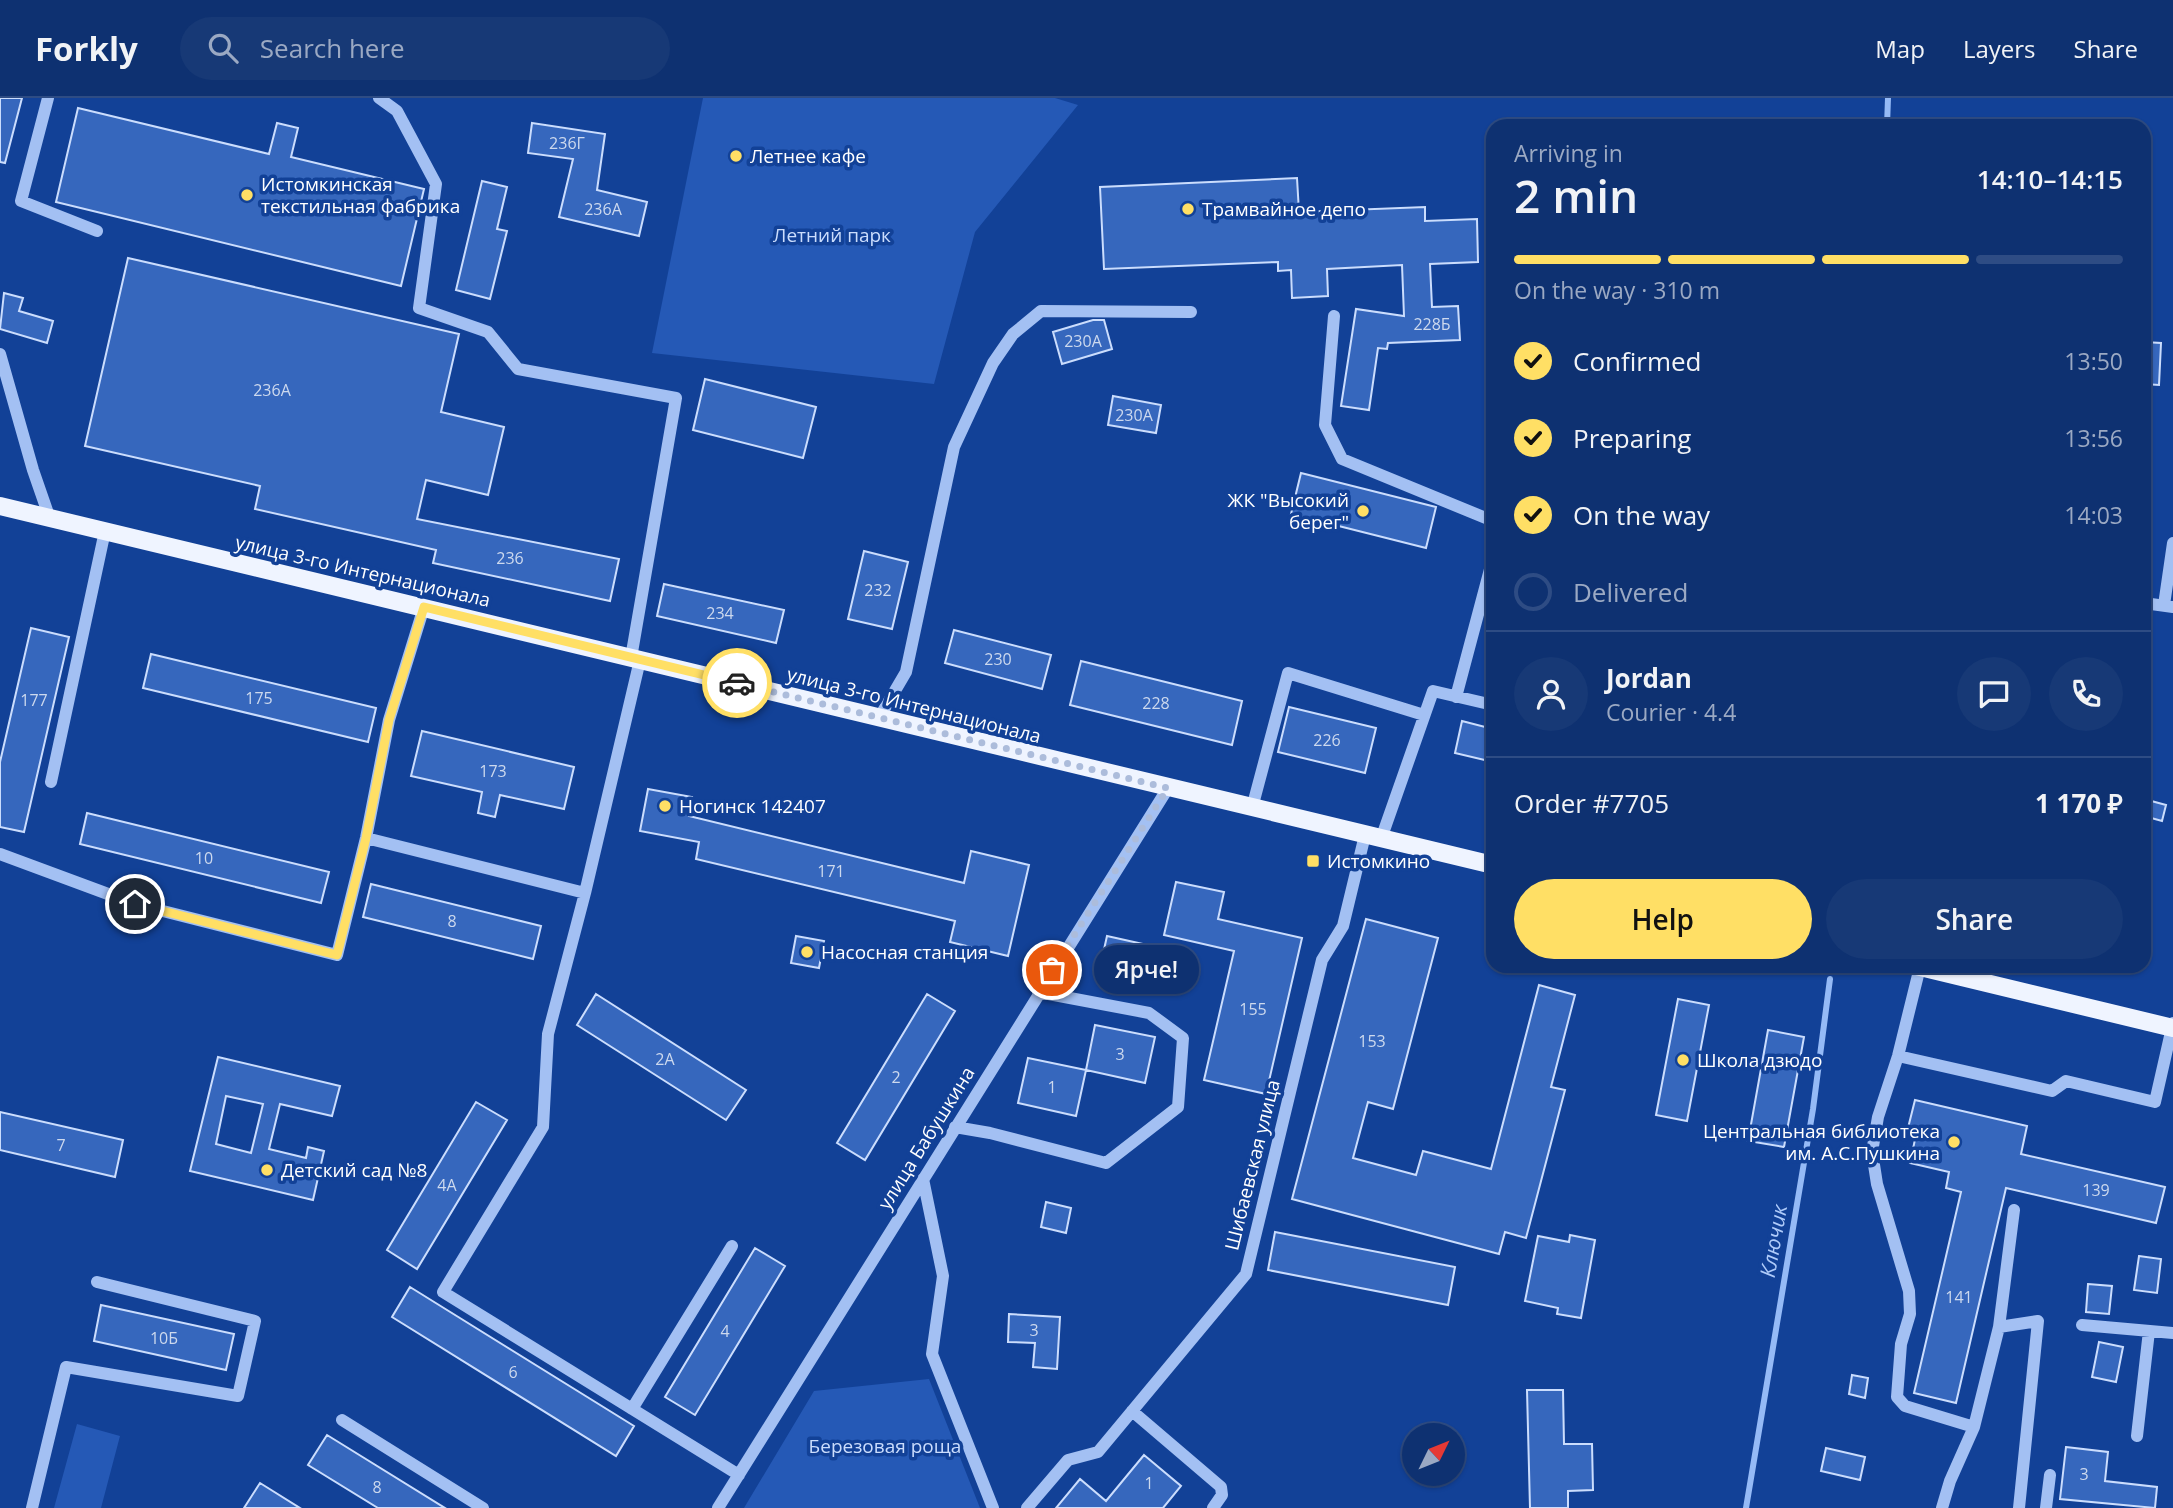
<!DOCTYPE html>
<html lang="en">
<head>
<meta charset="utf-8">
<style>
	body { margin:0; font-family:"Open Sans",sans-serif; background:#173976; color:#f1f3f6; height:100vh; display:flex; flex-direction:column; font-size:26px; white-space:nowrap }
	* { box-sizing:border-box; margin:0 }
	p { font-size:23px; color:#9ba9c3 }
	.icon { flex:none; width:38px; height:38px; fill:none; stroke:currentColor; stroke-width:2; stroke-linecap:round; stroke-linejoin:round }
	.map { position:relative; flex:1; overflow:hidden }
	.side { position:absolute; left:1486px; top:21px; width:665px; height:854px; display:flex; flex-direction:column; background:#0e3171; border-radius:21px; box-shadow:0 2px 5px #0004,0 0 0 2px #2e4c84 }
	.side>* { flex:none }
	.needle { width:46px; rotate:47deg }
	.buttons { position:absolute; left:1402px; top:1325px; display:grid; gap:14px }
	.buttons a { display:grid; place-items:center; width:63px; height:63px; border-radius:50%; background:#0e3171; box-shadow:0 2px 5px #0004,0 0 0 2px #2e4c84; font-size:35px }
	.pin { position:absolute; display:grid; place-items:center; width:60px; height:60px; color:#fff; margin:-30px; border:4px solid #fff; border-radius:50%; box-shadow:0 2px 7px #0007 }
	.courier { position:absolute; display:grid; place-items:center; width:70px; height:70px; margin:-35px; border:5px solid #ffdf65; border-radius:50%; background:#fff; color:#222; box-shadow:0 2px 9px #0007 }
	.bubble { position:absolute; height:49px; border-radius:24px; background:#0e3171; box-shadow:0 2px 5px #0004,0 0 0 2px #2e4c84; font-size:23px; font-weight:600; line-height:49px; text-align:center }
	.headline em { font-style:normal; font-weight:600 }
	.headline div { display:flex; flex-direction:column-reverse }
	.headline { display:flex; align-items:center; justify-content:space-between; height:119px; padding:0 28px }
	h1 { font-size:46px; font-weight:600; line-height:52px }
	.bar { display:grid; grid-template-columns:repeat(4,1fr); gap:10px 7px; align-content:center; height:84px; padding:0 28px }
	.bar i { height:9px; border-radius:5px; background:#2e4c84 }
	.bar .current { background:#ffdf65 }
	.bar p { grid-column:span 4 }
	.line { display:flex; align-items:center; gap:18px; padding:0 28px; border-top:2px solid #2e4c84 }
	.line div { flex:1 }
	.round { display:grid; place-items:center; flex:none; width:74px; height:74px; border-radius:37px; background:#173976 }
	ol { padding:0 28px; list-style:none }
	li { display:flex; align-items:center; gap:21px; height:77px }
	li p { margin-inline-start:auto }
	li .icon { padding:7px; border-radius:50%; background:#ffdf65; color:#111; stroke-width:4 }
	li:last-child { color:#9ba9c3 }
	li i { width:38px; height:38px; border:4px solid #2e4c84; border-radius:50% }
	.action { display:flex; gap:14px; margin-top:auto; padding:14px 28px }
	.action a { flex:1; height:80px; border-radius:42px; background:#ffdf65; color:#111; font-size:28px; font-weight:600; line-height:80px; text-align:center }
	.action a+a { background:#173976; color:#f1f3f6 }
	header { display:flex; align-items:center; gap:42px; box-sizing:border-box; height:98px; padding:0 35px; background:#0e3171; border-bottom:2px solid #2e4c84 }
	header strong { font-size:33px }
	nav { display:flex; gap:38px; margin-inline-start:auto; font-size:24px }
	.search { width:490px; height:63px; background:#173976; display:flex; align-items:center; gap:18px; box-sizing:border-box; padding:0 24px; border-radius:38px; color:#9ba9c3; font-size:26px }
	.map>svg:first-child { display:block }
</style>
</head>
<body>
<header>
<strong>Forkly</strong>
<div class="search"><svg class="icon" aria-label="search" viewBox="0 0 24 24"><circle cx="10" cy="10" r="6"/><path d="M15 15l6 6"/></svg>Search here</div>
<nav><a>Map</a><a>Layers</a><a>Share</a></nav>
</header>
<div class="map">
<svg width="2173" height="1410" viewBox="0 0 2173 1410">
	<rect width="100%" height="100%" fill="#124197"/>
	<path fill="#2559b6" d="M703,0H1055L1078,7L975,134L934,286L652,255Z
		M929,1281L980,1410H744L814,1293Z
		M77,1326L120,1338L101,1410H54Z"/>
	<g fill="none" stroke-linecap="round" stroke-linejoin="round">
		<path stroke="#95baf6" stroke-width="6" d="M1887,28L1888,0
			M1746,1410L1813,1011L1830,881"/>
	</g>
	<path fill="#3667bd" stroke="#cbddfd" stroke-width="2" fill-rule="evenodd" d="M0,0H22L5,65L0,64Z
		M78,10L269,56L277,25L298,30L291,59L424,91L401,188L56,104Z
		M532,25L605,36L597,92L647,104L639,138L559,119L573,61L528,55Z
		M1297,80L1299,114L1425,109V123L1477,121L1478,164L1430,166L1432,209L1458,208L1460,242L1388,245L1387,251L1378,250L1369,312L1341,308L1356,211L1404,218L1402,167L1327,171L1328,198L1292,200L1291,172L1278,173V164L1104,171L1100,89Z
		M482,83L507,89L497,131L507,133L490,201L456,192Z
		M128,160L459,236L441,314L504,329L488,397L426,382L417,421L619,461L610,503L433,465L436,452L255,411L260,388L85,348Z
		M4,195L23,200L19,213L53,223L47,245L0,231Z
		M1093,222H1104L1112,251L1062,266L1053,234Z
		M2144,244L2161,245L2159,287L2144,286Z
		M705,281L816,309L803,360L693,332Z
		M1113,298L1161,307L1156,335L1108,327Z
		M1301,375L1436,409L1426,450L1291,416Z
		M864,453L908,464L892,531L848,521Z
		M664,486L784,512L776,545L657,518Z
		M31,530L69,539L24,734L0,729V664Z
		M954,532L1051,557L1042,591L945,565Z
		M151,556L376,610L368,644L143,590Z
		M1081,563L1242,603L1232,647L1070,607Z
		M1289,609L1376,630L1365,675L1278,654Z
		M1462,623L1493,631V664L1455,655Z
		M422,633L574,669L564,711L500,697L495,719L478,715L482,694L411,678Z
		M648,691L692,699L689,718L964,785L971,753L1029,767L1008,858L950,844L955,823L696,761L699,744L640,733Z
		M2144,701L2166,707L2162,723L2144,718Z
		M87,715L329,774L321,805L80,746Z
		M1176,784L1224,794L1218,821L1302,840L1266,996L1204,982L1234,853L1164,837Z
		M371,786L541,828L533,861L363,819Z
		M1366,821L1438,840L1393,1011L1368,1004L1353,1060L1416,1077L1423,1053L1491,1071L1539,887L1575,897L1551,989L1565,992L1526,1140L1505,1134L1499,1156L1292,1101Z
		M796,838L824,843L819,870L791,865Z
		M1107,838L1161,850L1153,885L1099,874Z
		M596,896L746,992L726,1022L577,927Z
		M927,896L955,913L865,1062L837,1045Z
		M1678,901L1709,907L1687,1023L1656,1017Z
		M1095,927L1155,939L1145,985L1086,972Z
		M1768,932L1804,939L1784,1049L1748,1043Z
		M218,959L340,988L332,1018L280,1006L269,1051L306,1060L308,1049L324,1053L313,1102L190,1073ZM226,998L263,1006L251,1055L216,1046Z
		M1028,960L1086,972L1076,1018L1018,1005Z
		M1915,1002L2027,1028L2021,1056L2165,1089L2156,1125L2006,1090L1956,1305L1914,1295L1961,1094L1946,1090L1949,1074L1910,1065L1917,1032L1908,1030Z
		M476,1004L507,1022L417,1171L387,1152Z
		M0,1014L123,1042L115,1079L0,1052Z
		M1046,1104L1071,1110L1066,1135L1041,1129Z
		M1275,1134L1455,1169L1448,1207L1268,1172Z
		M1570,1137L1595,1142L1581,1220L1557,1216L1558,1210L1525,1203L1538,1138L1569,1144Z
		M755,1150L785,1168L695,1317L665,1299Z
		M2139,1158L2161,1161L2157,1195L2134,1192Z
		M2088,1186L2112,1188L2109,1216L2086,1214Z
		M410,1189L634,1328L616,1358L392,1219Z
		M101,1207L234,1236L226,1272L94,1243Z
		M1009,1216L1060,1219L1057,1271L1033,1269L1035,1245L1008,1244Z
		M2099,1244L2123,1249L2116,1284L2092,1279Z
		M1852,1277L1868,1280L1865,1300L1849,1296Z
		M1527,1292H1563L1564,1346H1592L1593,1392L1568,1393V1410H1530Z
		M327,1337L445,1410H378L308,1367Z
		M2066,1349L2108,1354L2105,1383L2157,1389L2155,1410L2060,1401Z
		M1826,1350L1865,1359L1860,1382L1821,1373Z
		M1144,1357L1181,1388L1163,1410H1056L1080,1381L1106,1403Z
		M260,1385L300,1410H244Z"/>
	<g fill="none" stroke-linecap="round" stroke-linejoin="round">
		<path stroke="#a3c0f3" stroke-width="12" d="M48,0L21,103L97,133
			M379,0L397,13L436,86L419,210L488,234L518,271L676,300L631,560
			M1334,218L1325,327L1342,361L1493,423
			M0,256L33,372L50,421
			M2144,505L2173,509
			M2164,507L2173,445
			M1456,599L1493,460
			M879,620L906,574L954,349L993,265L1013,236L1041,213L1191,214
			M51,684L105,433
			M1252,710L1288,575L1424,617
			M366,740L585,795L640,562
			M1381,741L1433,593L1493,607
			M0,756L135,806L337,857L366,740L389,622L424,509
			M585,795L548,936L543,1029L443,1194L739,1377
			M1920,869L1898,958L1878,1019L1872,1054L1877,1086L1909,1193L1910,1216L1901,1246L1897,1299L1905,1308L1974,1329L1999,1229L2038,1223L2019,1410
			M1898,958L2052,993L2066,983L2155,1004L2173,925
			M955,1029L990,1035L1106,1065L1178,1009L1183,940L1149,915L1038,894
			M923,1081L943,1178L932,1256L993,1410
			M2082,1227L2173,1235
			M1999,1229L2014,1112
			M632,1311L732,1148
			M1132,1313L1221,1389L1222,1397L1213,1410
			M342,1322L483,1410
			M2137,1338L2149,1233
			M32,1410L66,1269L238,1298L255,1223L97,1184
			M718,1410L1168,690
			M1027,1410L1068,1362L1098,1354L1246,1176L1322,862L1343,828L1365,737
			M1942,1410L1950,1383L1974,1329
			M2046,1410L2050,1377"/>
		<path stroke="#eff4ff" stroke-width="18" d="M0,408L1493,767
			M1916,868L2173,930"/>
	</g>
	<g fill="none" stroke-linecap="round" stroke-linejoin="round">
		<path stroke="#acbcdb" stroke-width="7" stroke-dasharray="0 12.6" d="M737,585L1168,690L1052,872"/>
		<path stroke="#ffdf65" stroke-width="9" d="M135,806L337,857L366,740L389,622L424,509L737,585"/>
	</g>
	<g fill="#ffdf65" stroke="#124197" stroke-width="2.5">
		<circle cx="736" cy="58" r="7"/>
		<circle cx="247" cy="97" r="7"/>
		<circle cx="1188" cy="111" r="7"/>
		<circle cx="1363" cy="413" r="7"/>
		<circle cx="665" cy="708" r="7"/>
		<rect x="1306" y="756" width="14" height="14" rx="3.5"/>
		<circle cx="807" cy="854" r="7"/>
		<circle cx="1683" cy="962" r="7"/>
		<circle cx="1954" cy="1044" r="7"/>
		<circle cx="267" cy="1072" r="7"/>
	</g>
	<g text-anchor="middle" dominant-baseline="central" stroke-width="7" stroke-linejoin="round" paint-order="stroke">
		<g font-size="16" fill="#cdd9ee">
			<text x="567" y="45">236Г</text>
			<text x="603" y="111">236А</text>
			<text x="1432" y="226">228Б</text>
			<text x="1083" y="243">230А</text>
			<text x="272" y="292">236А</text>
			<text x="1134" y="317">230А</text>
			<text x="510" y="460">236</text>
			<text x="878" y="492">232</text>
			<text x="720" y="515">234</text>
			<text x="998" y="561">230</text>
			<text x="259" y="600">175</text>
			<text x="34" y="602">177</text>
			<text x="1156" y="605">228</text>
			<text x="1327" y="642">226</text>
			<text x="493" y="673">173</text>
			<text x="204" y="760">10</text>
			<text x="831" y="773">171</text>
			<text x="452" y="823">8</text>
			<text x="1253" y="911">155</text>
			<text x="1372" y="943">153</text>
			<text x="1120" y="956">3</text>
			<text x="665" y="961">2А</text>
			<text x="896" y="979">2</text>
			<text x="1052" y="989">1</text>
			<text x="61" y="1047">7</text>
			<text x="447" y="1087">4А</text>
			<text x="2096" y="1092">139</text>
			<text x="1959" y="1199">141</text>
			<text x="1034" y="1232">3</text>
			<text x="725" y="1233">4</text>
			<text x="164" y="1240">10Б</text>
			<text x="513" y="1274">6</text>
			<text x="2084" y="1376">3</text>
			<text x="1149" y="1385">1</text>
			<text x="377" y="1389">8</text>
		</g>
		<g font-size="19" fill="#fff" stroke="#124197" text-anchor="start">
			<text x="750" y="58">Летнее кафе</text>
			<text x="261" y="86">Истомкинская<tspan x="261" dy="22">текстильная фабрика</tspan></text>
			<text x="1202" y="111">Трамвайное депо</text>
			<text x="1349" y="402" text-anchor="end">ЖК "Высокий<tspan x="1349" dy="22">берег"</tspan></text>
			<text x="679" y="708">Ногинск 142407</text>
			<text x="1327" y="763">Истомкино</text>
			<text x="821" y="854">Насосная станция</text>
			<text x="1697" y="962">Школа дзюдо</text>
			<text x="1940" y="1033" text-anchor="end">Центральная библиотека<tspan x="1940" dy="22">им. А.С.Пушкина</tspan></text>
			<text x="281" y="1072">Детский сад №8</text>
		</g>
		<g font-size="19" fill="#cbddfd" stroke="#124197">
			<text x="832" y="137">Летний парк</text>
			<text x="885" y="1348">Березовая роща</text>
		</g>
		<g font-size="19" fill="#fff" stroke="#124197">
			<text transform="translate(363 473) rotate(13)">улица 3-го Интернационала</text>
			<text transform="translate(914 607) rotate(14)">улица 3-го Интернационала</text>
			<text transform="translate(926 1040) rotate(-58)">улица Бабушкина</text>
			<text transform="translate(1252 1067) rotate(-76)">Шибаевская улица</text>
		</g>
		<g font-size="21" font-style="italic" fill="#afcbfa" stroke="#124197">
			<text transform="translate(1773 1143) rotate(-80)">Ключик</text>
		</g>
	</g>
</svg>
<div class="buttons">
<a><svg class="needle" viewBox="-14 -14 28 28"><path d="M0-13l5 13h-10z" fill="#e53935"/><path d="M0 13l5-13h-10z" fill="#9ba9c3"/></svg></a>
</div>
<div class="pin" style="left:1052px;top:872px;background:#ea580c"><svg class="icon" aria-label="bag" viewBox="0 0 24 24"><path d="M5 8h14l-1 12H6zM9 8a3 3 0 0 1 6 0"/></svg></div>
<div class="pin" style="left:135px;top:806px;background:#1f2937"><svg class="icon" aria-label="home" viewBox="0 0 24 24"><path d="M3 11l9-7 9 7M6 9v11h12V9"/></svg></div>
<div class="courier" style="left:737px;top:585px"><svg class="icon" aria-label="car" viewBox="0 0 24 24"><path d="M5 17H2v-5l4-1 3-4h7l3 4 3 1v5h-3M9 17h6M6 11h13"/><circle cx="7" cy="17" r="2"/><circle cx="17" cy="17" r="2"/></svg></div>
<div class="bubble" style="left:1094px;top:847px;width:105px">Ярче!</div>
<section class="side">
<div class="headline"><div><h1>2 min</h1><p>Arriving in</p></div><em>14:10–14:15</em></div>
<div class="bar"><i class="current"></i><i class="current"></i><i class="current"></i><i></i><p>On the way · 310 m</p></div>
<ol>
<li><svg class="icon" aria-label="check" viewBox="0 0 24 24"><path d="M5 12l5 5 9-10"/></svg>Confirmed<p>13:50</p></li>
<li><svg class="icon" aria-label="check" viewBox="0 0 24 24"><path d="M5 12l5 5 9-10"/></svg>Preparing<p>13:56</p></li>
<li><svg class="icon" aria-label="check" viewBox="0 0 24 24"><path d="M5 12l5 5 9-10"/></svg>On the way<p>14:03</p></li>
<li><i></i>Delivered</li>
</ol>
<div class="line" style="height:126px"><a class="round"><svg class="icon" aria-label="person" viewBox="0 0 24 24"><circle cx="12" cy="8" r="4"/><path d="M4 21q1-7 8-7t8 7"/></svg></a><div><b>Jordan</b><p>Courier · 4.4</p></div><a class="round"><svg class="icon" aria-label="chat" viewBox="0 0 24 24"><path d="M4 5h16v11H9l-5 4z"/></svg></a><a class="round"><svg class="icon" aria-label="phone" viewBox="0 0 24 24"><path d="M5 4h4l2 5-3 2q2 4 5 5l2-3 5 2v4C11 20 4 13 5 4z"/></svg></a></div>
<div class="line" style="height:91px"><div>Order #7705</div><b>1 170 ₽</b></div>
<div class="action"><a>Help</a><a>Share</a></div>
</section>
</div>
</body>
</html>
